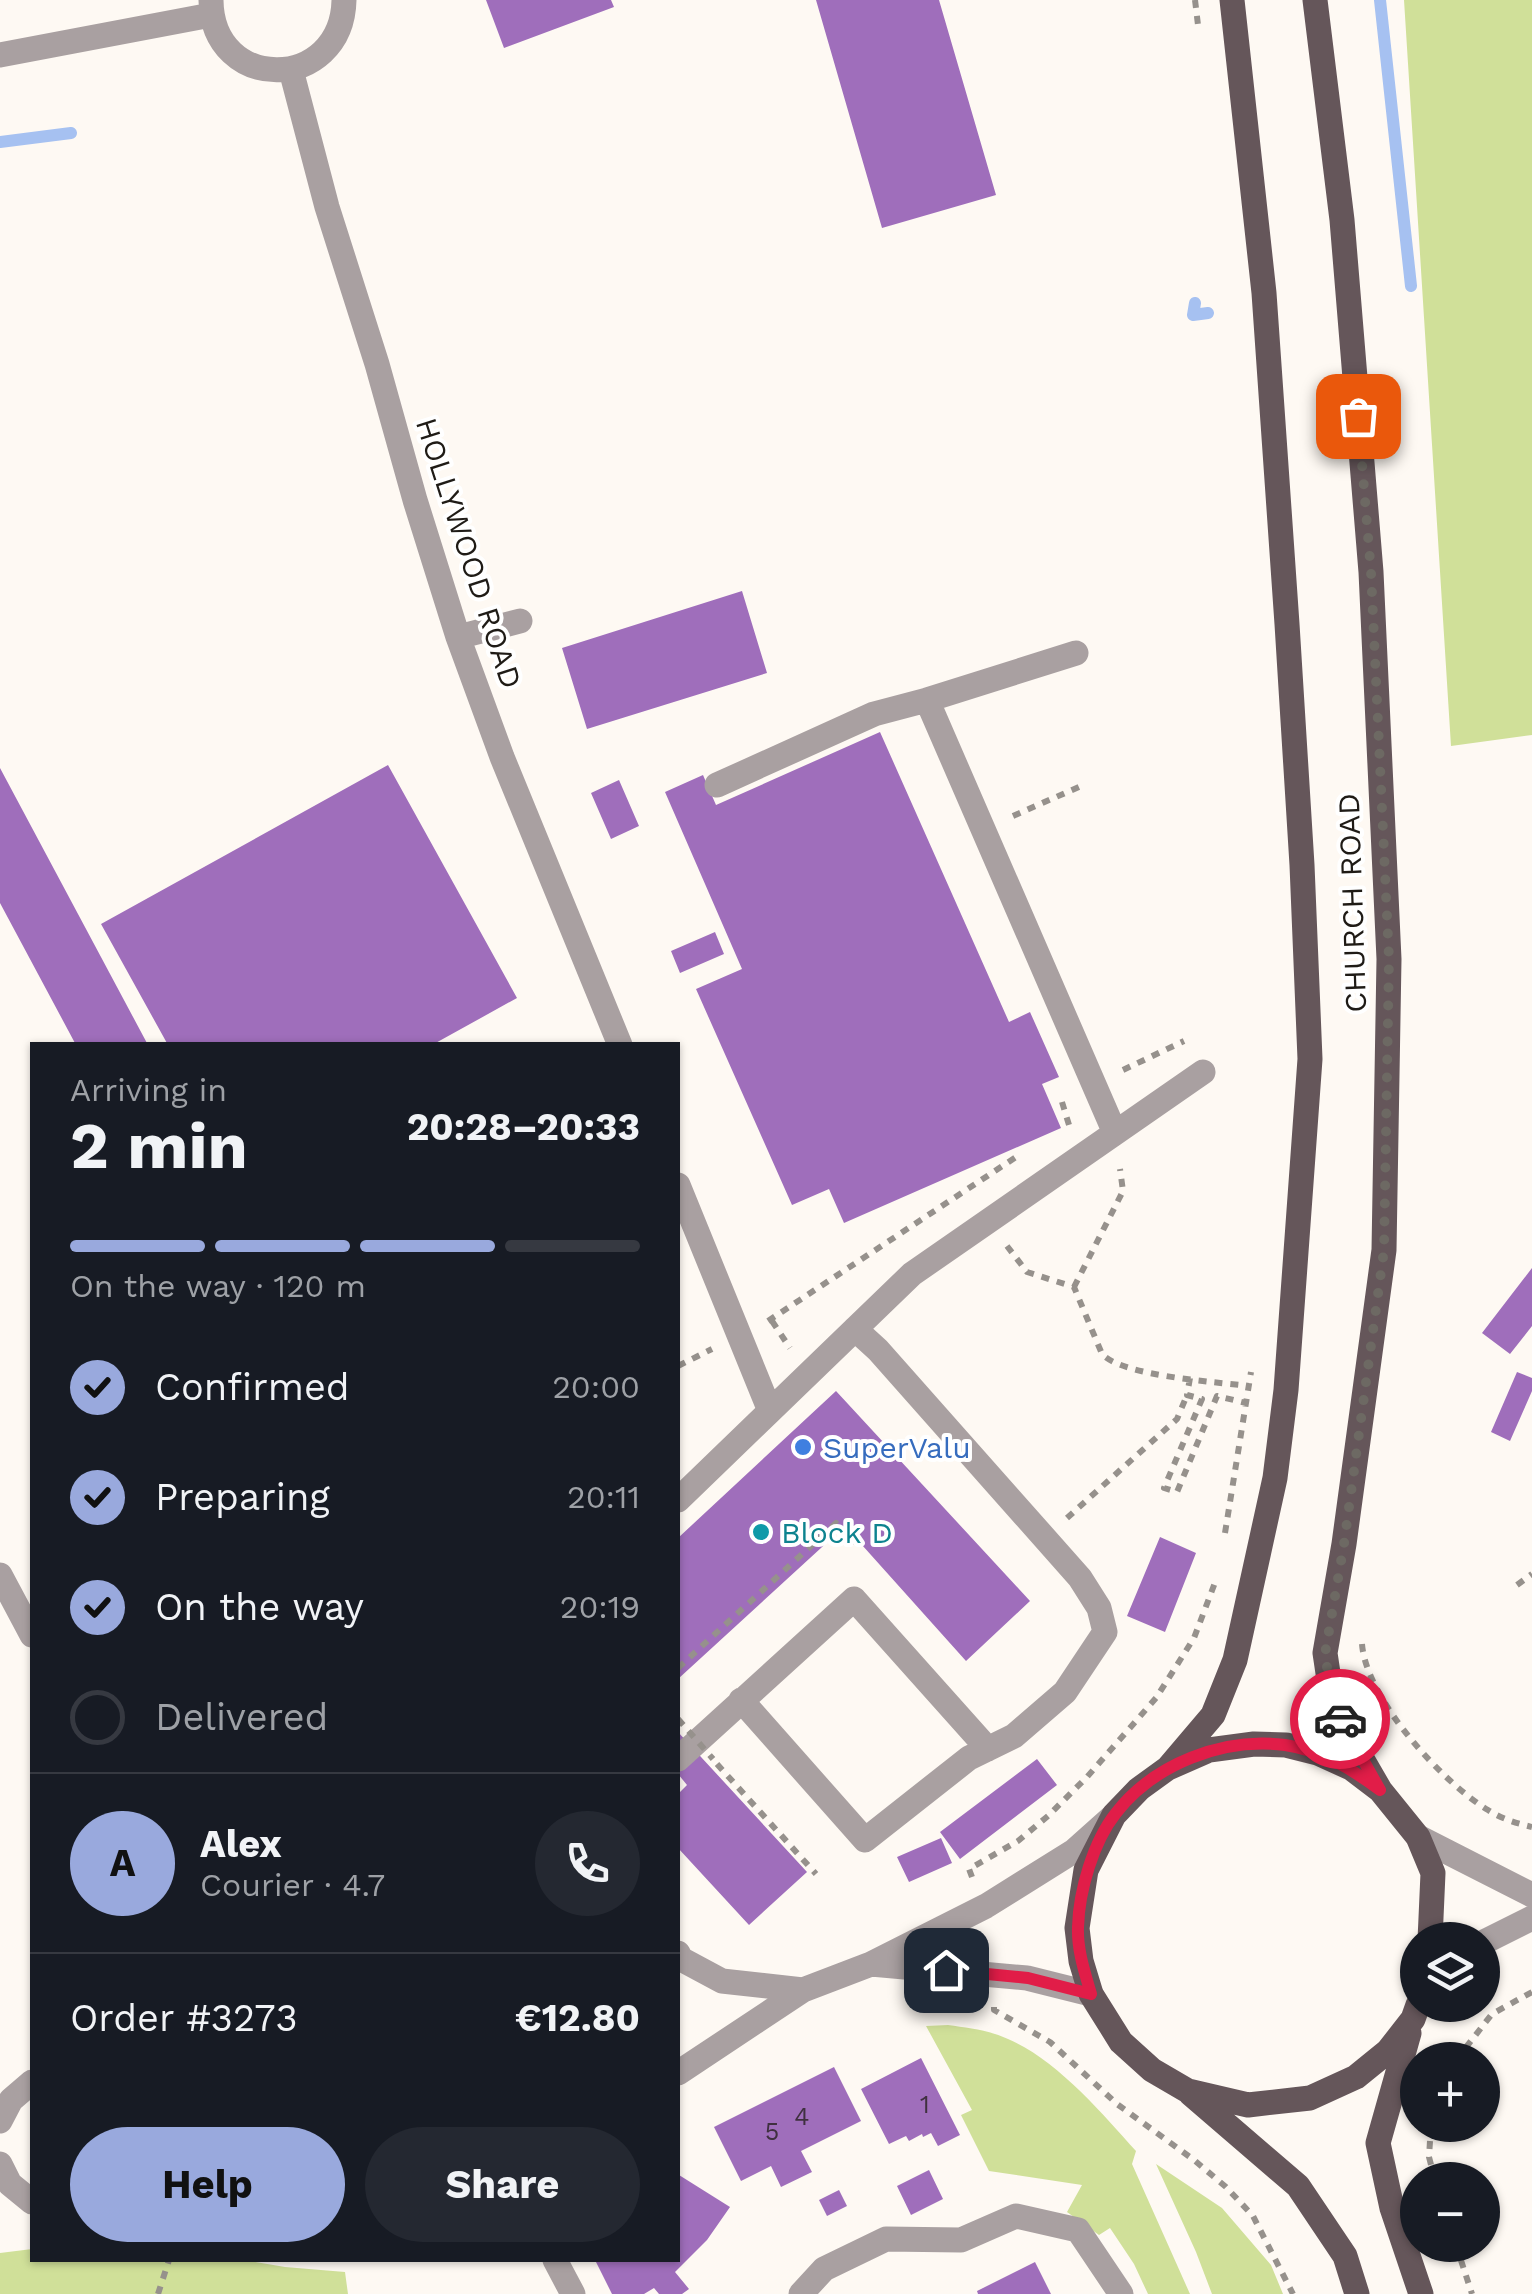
<!DOCTYPE html>
<html lang="en">
<head>
<meta charset="utf-8">
<style>
	body { margin:0; font-family:"Work Sans",sans-serif; background:#242831; color:#f1f3f6; height:100vh; display:flex; flex-direction:column; font-size:38px; white-space:nowrap }
	* { box-sizing:border-box; margin:0 }
	p { font-size:32px; color:#9ea1a6 }
	.icon { flex:none; width:55px; height:55px; fill:none; stroke:currentColor; stroke-width:2; stroke-linecap:round; stroke-linejoin:round }
	.map { position:relative; flex:1; overflow:hidden }
	.drawer { position:absolute; left:30px; top:1042px; width:650px; height:1220px; display:flex; flex-direction:column; background:#171b24; border-radius:0px; box-shadow:0 2px 8px #0004 }
	.drawer>* { flex:none }
	.fabs { position:absolute; left:1400px; top:1922px; display:grid; gap:20px }
	.fabs a { display:grid; place-items:center; width:100px; height:100px; border-radius:50%; background:#171b24; box-shadow:0 2px 8px #0004; font-size:50px }
	.pin { position:absolute; display:grid; place-items:center; width:85px; height:85px; color:#fff; margin:-42px; border-radius:20px; box-shadow:0 5px 15px #0006 }
	.courier { position:absolute; display:grid; place-items:center; width:100px; height:100px; margin:-50px; border:8px solid #e11d48; border-radius:50%; background:#fff; color:#222; box-shadow:0 2px 12px #0007 }
	.summary em { font-style:normal; font-weight:700 }
	.summary div { display:flex; flex-direction:column-reverse }
	.summary { display:flex; align-items:center; justify-content:space-between; height:170px; padding:0 40px }
	h1 { font-size:65px; font-weight:700; line-height:75px }
	.bar { display:grid; grid-template-columns:repeat(4,1fr); gap:15px 10px; align-content:center; height:120px; padding:0 40px }
	.bar i { height:12px; border-radius:8px; background:#363941 }
	.bar .selected { background:#99a9dd }
	.bar p { grid-column:span 4 }
	.line { display:flex; align-items:center; gap:25px; padding:0 40px; border-top:2px solid #363941 }
	.line div { flex:1 }
	.round { display:grid; place-items:center; flex:none; width:105px; height:105px; border-radius:52px; background:#242831 }
	ol { padding:0 40px; list-style:none }
	li { display:flex; align-items:center; gap:30px; height:110px }
	li p { margin-inline-start:auto }
	li .icon { padding:10px; border-radius:50%; background:#99a9dd; color:#111; stroke-width:4 }
	li:last-child { color:#9ea1a6 }
	li i { width:55px; height:55px; border:5px solid #363941; border-radius:50% }
	.cta { display:flex; gap:20px; margin-top:auto; padding:20px 40px }
	.cta a { flex:1; height:115px; border-radius:60px; background:#99a9dd; color:#111; font-size:40px; font-weight:700; line-height:115px; text-align:center }
	.cta a+a { background:#242831; color:#f1f3f6 }
	.map>svg:first-child { display:block }
</style>
</head>
<body>
<div class="map">
<svg width="1532" height="2294" viewBox="0 0 1532 2294">
	<rect width="100%" height="100%" fill="#fef9f3"/>
	<path fill="#d0e099" d="M1404,0H1532V735L1451,746Z
		M948,2025C968,2028 989,2030 1008,2039C1056,2059 1102,2113 1136,2151L1132,2164L1190,2294H1148L1134,2264L1110,2228L1099,2235L1067,2212L1082,2185L989,2171L961,2115L972,2110L926,2026Z
		M1156,2164L1222,2208L1271,2265L1283,2294H1212L1196,2252Z
		M32,2249V2260H244L285,2267L345,2272L348,2294H0V2253Z"/>
	<g fill="none" stroke-linecap="round" stroke-linejoin="round">
		<path stroke="#a6c1f1" stroke-width="12" d="M1380,0L1411,286
			M0,142L71,133
			M1195,303L1193,315L1208,313"/>
	</g>
	<path fill="#9f6ebb" d="M486,0H611L614,7L504,48Z
		M816,0H939L996,195L882,228Z
		M742,591L767,673L587,729L562,648Z
		M880,732L1009,1022L1030,1012L1059,1077L1042,1084L1061,1128L844,1223L829,1189L792,1205L696,989L742,969L665,792L703,775L716,805Z
		M388,765L517,998L432,1045H168L101,924Z
		M0,768L148,1045H76L0,903Z
		M619,780L639,826L611,839L591,793Z
		M715,932L724,954L680,973L671,951Z
		M1532,1268V1326L1510,1354L1482,1333Z
		M1517,1372L1532,1378V1391L1510,1441L1491,1432Z
		M836,1391L1030,1601L966,1661L845,1526L678,1679V1538Z
		M1160,1537L1196,1553L1165,1632L1127,1616Z
		M678,1732L807,1872L749,1925L678,1848V1794L687,1785L678,1774Z
		M1037,1759L1057,1785L960,1859L940,1832Z
		M941,1838L952,1863L909,1882L897,1857Z
		M921,2058L960,2135L938,2146L931,2133L923,2137L922,2134L909,2141L906,2136L889,2144L861,2089Z
		M834,2067L861,2121L801,2151L812,2172L781,2187L771,2166L741,2181L714,2127Z
		M929,2170L943,2199L911,2215L897,2186Z
		M679,2175L730,2207L707,2240L675,2272L689,2289L682,2294H659L654,2288L644,2294H612L595,2260H678Z
		M839,2190L847,2206L827,2216L819,2200Z
		M1035,2262L1051,2294H978L977,2291Z"/>
	<g fill="none" stroke-linecap="round" stroke-linejoin="round">
		<path stroke="#96918c" stroke-width="6" stroke-dasharray="8 8" stroke-linecap="butt" d="M1195,0L1198,25
			M1013,816L1081,786
			M1123,1070L1184,1041
			M1062,1102L1069,1125L1065,1127
			M1007,1246L1027,1272L1074,1287L1102,1354C1122,1376 1216,1382 1249,1386
			M1074,1287L1123,1191L1120,1169
			M768,1321L1016,1157
			M772,1321L790,1348
			M678,1366L712,1349
			M1190,1378L1187,1395L1202,1399L1164,1488L1177,1492L1217,1396L1246,1403
			M1067,1518L1177,1419L1187,1395
			M1225,1533L1251,1372
			M1517,1585L1532,1574
			M1362,1644C1366,1699 1443,1783 1488,1810C1502,1819 1516,1823 1532,1827
			M678,1668L836,1523L855,1543
			M717,1764L816,1874
			M972,1877L969,1869L1018,1841L1048,1816L1087,1777L1156,1698L1194,1638L1216,1580
			M994,2007V2010L1050,2042L1117,2104L1194,2160L1226,2187L1253,2216L1293,2294
			M1456,2060L1492,2014L1532,1992
			M1431,2125L1429,2157L1435,2180
			M1456,2245L1472,2294
			M158,2294L169,2260"/>
		<path stroke="#a9a0a1" stroke-width="25" d="M211,0C212,94 342,92 344,0
			M0,55L211,15
			M291,70L327,207L377,364L415,500L458,637L502,757L620,1045
			M458,637L520,621
			M927,700L1076,653
			M717,785L874,714L927,700L1115,1133
			M678,1185L770,1411
			M678,1500L912,1274L1203,1072
			M0,1575L32,1635
			M741,1700L865,1840L969,1758L1014,1736L1065,1692L1105,1632L1099,1608L1080,1578L878,1350L855,1329
			M678,1759L854,1599L988,1749
			M1418,1837L1532,1895
			M1482,1943L1532,1918
			M678,1953L681,1959L722,1981L803,1990
			M871,1964L1027,1978L1091,1994
			M678,2073L803,1990L871,1964L986,1906L1074,1851L1111,1818
			M0,2121L11,2100L32,2082
			M0,2164L10,2184L32,2202
			M555,2260L573,2294
			M801,2294L824,2269L886,2239L961,2240L1016,2216L1078,2230L1121,2294"/>
		<path stroke="#65565a" stroke-width="25" d="M1315,0L1342,220L1371,572L1389,959L1384,1250L1344,1544L1325,1653L1332,1700L1347,1733L1380,1790
			M1168,1768L1213,1715L1235,1660L1275,1478L1286,1390L1310,1059L1302,865L1287,624L1264,293L1232,0
			M1418,2005L1413,2019L1388,2051L1356,2077L1310,2098L1248,2105L1188,2091L1152,2070L1121,2042L1091,1994L1081,1961L1077,1928L1086,1870L1114,1815L1139,1789L1168,1768L1209,1750L1254,1744L1286,1745L1318,1753L1351,1768L1380,1790L1418,1837L1433,1873L1430,1940
			M1409,2033L1378,2143L1392,2208L1421,2294
			M1191,2094L1298,2186L1345,2256L1357,2294"/>
		<path stroke="#96918c" stroke-width="6" stroke-dasharray="8 8" stroke-linecap="butt" d="M678,1719L713,1759"/>
	</g>
	<g fill="none" stroke-linecap="round" stroke-linejoin="round">
		<path stroke="#6d6963" stroke-width="10" stroke-dasharray="0 18" d="M1340,1719L1332,1700L1325,1654L1344,1544L1384,1250L1389,959L1371,572L1358,416"/>
		<path stroke="#e11d48" stroke-width="12" d="M946,1970L1028,1978L1091,1994C1085,1973 1077,1950 1078,1927C1079,1891 1093,1842 1116,1813C1154,1764 1223,1737 1285,1745C1321,1750 1352,1769 1380,1790L1340,1719"/>
	</g>
	<circle fill="#3f7fe0" stroke="#fff" stroke-width="4" cx="803" cy="1447" r="10"/>
	<circle fill="#0f9aa8" stroke="#fff" stroke-width="4" cx="761" cy="1532" r="10"/>
	<g text-anchor="middle" dominant-baseline="central" stroke-width="8" stroke-linejoin="round" paint-order="stroke">
		<g font-size="25" fill="#3f303f">
			<text x="925" y="2104">1</text>
			<text x="802" y="2116">4</text>
			<text x="772" y="2131">5</text>
		</g>
		<g font-size="30" fill="#1f1b16" stroke="#fff">
			<text transform="translate(469 553) rotate(72)">HOLLYWOOD ROAD</text>
			<text transform="translate(1352 903) rotate(-92)">CHURCH ROAD</text>
		</g>
		<g font-size="30" fill="#366cbe" stroke="#fff" text-anchor="start">
			<text x="823" y="1447">SuperValu</text>
		</g>
		<g font-size="30" fill="#0d838f" stroke="#fff" text-anchor="start">
			<text x="781" y="1532">Block D</text>
		</g>
	</g>
</svg>
<div class="fabs">
<a><svg class="icon" aria-label="layers" viewBox="0 0 24 24"><path d="M12 4l9 5-9 5-9-5zM3 14l9 5 9-5"/></svg></a>
<a>+</a>
<a>−</a>
</div>
<div class="pin" style="left:1358px;top:416px;background:#ea580c"><svg class="icon" aria-label="bag" viewBox="0 0 24 24"><path d="M5 8h14l-1 12H6zM9 8a3 3 0 0 1 6 0"/></svg></div>
<div class="pin" style="left:946px;top:1970px;background:#1f2937"><svg class="icon" aria-label="home" viewBox="0 0 24 24"><path d="M3 11l9-7 9 7M6 9v11h12V9"/></svg></div>
<div class="courier" style="left:1340px;top:1719px"><svg class="icon" aria-label="car" viewBox="0 0 24 24"><path d="M5 17H2v-5l4-1 3-4h7l3 4 3 1v5h-3M9 17h6M6 11h13"/><circle cx="7" cy="17" r="2"/><circle cx="17" cy="17" r="2"/></svg></div>
<section class="drawer">
<div class="summary"><div><h1>2 min</h1><p>Arriving in</p></div><em>20:28–20:33</em></div>
<div class="bar"><i class="selected"></i><i class="selected"></i><i class="selected"></i><i></i><p>On the way · 120 m</p></div>
<ol>
<li><svg class="icon" aria-label="check" viewBox="0 0 24 24"><path d="M5 12l5 5 9-10"/></svg>Confirmed<p>20:00</p></li>
<li><svg class="icon" aria-label="check" viewBox="0 0 24 24"><path d="M5 12l5 5 9-10"/></svg>Preparing<p>20:11</p></li>
<li><svg class="icon" aria-label="check" viewBox="0 0 24 24"><path d="M5 12l5 5 9-10"/></svg>On the way<p>20:19</p></li>
<li><i></i>Delivered</li>
</ol>
<div class="line" style="height:180px"><b class="round" style="background:#99a9dd;color:#111">A</b><div><b>Alex</b><p>Courier · 4.7</p></div><a class="round"><svg class="icon" aria-label="phone" viewBox="0 0 24 24"><path d="M5 4h4l2 5-3 2q2 4 5 5l2-3 5 2v4C11 20 4 13 5 4z"/></svg></a></div>
<div class="line" style="height:130px"><div>Order #3273</div><b>€12.80</b></div>
<div class="cta"><a>Help</a><a>Share</a></div>
</section>
</div>
</body>
</html>
